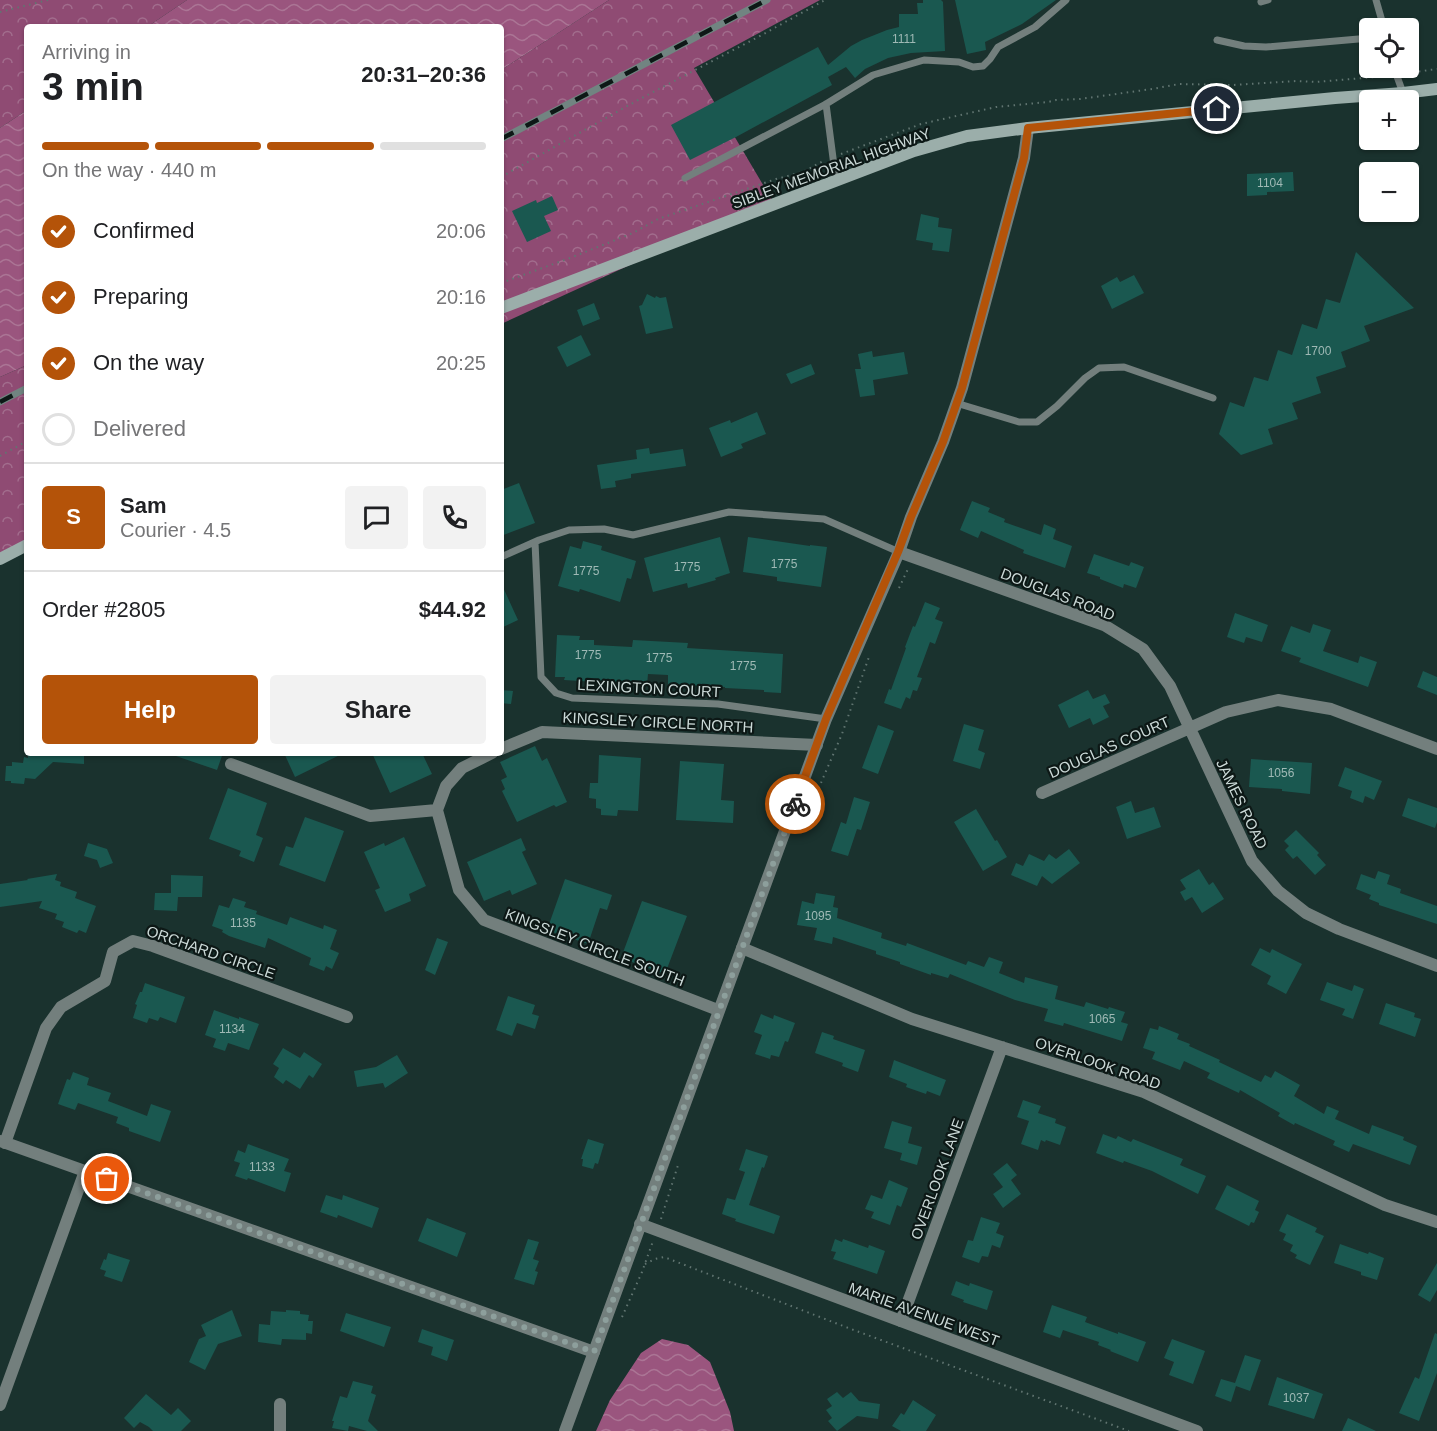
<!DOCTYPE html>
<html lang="en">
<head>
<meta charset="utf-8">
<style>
	body { margin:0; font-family:Arial,sans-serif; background:#f2f2f2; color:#202124; height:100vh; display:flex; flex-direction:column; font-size:22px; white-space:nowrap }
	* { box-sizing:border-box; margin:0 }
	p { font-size:20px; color:#757577 }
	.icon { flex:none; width:33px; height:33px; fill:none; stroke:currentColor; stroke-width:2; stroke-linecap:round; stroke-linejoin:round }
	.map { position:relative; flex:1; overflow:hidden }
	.panel { position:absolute; left:24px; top:24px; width:480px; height:732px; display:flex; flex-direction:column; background:#fff; border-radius:6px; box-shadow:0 2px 4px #0004 }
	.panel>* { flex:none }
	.controls { position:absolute; left:1359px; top:18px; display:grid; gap:12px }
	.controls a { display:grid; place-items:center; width:60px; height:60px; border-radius:6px; background:#fff; box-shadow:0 2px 4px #0004; font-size:30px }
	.pin { position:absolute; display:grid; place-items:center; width:51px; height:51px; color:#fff; margin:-26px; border:3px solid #fff; border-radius:50%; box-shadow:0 2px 6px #0007 }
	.courier { position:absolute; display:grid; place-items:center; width:60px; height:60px; margin:-30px; border:4px solid #b45309; border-radius:50%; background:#fff; color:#222; box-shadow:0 2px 8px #0007 }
	.overview em { font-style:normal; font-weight:800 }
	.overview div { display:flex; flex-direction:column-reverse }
	.overview { display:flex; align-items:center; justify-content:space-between; height:102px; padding:0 18px }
	h1 { font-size:39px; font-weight:800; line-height:45px }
	.bar { display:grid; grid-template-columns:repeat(4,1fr); gap:9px 6px; align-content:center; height:72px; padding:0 18px }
	.bar i { height:8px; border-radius:4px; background:#e0e0e0 }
	.bar .current { background:#b45309 }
	.bar p { grid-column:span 4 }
	.line { display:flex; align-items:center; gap:15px; padding:0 18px; border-top:2px solid #e0e0e0 }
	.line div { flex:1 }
	.round { display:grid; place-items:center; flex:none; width:63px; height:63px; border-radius:6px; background:#f2f2f2 }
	ol { padding:0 18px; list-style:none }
	li { display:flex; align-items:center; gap:18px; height:66px }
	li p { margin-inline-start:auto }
	li .icon { padding:6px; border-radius:50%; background:#b45309; color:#fff; stroke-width:4 }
	li:last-child { color:#757577 }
	li i { width:33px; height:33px; border:3px solid #e0e0e0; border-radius:50% }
	.button { display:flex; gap:12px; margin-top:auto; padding:12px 18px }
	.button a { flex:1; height:69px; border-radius:6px; background:#b45309; color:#fff; font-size:24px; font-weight:800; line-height:69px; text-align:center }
	.button a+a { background:#f2f2f2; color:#202124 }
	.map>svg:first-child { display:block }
</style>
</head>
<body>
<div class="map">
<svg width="1437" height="1431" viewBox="0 0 1437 1431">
	<defs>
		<pattern id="forest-crowns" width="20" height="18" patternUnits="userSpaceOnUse" patternTransform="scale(1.5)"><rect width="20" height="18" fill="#8f4b73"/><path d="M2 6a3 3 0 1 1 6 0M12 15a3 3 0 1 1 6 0" fill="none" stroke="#a26d8d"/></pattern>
		<pattern id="water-waves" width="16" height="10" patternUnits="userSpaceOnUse" patternTransform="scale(1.5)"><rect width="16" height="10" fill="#9a557e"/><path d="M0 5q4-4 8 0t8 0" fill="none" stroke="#ab7595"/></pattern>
	</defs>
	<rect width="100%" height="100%" fill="#1a322e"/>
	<path fill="url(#forest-crowns)" d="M0,0H187L147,27H27V110L0,128Z
		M609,0H820L694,68L772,200L501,324V70Z
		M27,365V541L0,554V377Z"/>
	<path fill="url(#water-waves)" d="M187,0H609L501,70V27H147Z
		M27,110V365L0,377V128Z
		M662,1339L688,1345L710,1362L730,1412L734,1431H596L610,1400L641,1353Z"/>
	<path fill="#1a5850" d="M923,0H941L943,2L945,51L911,53L888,58L865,69L855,78L846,67L828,77L832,85L736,137L690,160L671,125L818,47L828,65L851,46L862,40L887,30L899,27V14H918L917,3H923Z
		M955,0H1056L1022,24L985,42L986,50L967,54Z
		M1293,172L1294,191L1267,192V195L1247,196V174Z
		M552,196L558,210L544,216L551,231L527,242L512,211L536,200L537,203Z
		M921,214L939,218L938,227L952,229L949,252L932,250L933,243L916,240Z
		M1356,252L1414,308L1364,326L1370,341L1341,352L1346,367L1316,377L1321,393L1292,403L1298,419L1268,429L1273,444L1241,455L1219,434L1230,402L1244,407L1254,377L1268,381L1278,350L1292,355L1302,324L1317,329L1326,299L1340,303Z
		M1134,275L1144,293L1112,309L1101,286L1117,277L1120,282Z
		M647,294L655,298L656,296L660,298L666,297L673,328L646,334L639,306L642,305Z
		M594,303L600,319L583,326L577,310Z
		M581,335L591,355L567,367L557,347Z
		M872,351L873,357L904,352L908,374L873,380L875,395L860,397L855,369H861L858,354Z
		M811,364L815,374L791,384L786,374Z
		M757,412L766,434L741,444L743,448L721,457L709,428L730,420L731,423Z
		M649,448L650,454L683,449L686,466L631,474V478L615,481L616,487L601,489L597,465L637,459L636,450Z
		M519,483L535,523L501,536V490Z
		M972,501L990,508L988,512L1005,519L1004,522L1041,535L1044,524L1056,529L1053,539L1072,546L1065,568L1023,553L1024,550L981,531L978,538L960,530Z
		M720,537L730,573L715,578L716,580L688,588L687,583L653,592L644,558Z
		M748,537L810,546V545L827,547L821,587L777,581V577L743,572Z
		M583,541L602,546L601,550L636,561L631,579L627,578L620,602L580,589L579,592L558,586L570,546L581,549Z
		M1094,554L1129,566L1131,562L1144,567L1136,588L1124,584L1123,588L1100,579V577L1087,573Z
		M501,583L518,620L501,628Z
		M925,602L940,608L935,619L943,622L935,644L930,642L922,664L917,677L922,678L917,691L913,690L910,699L906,697L901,709L884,703L889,689L891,690L906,648L905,647L913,626L915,627Z
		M1235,613L1268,625L1262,642L1246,637L1244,643L1227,637Z
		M1313,624L1331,630L1323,651L1358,663L1360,656L1377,662L1368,687L1299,662L1301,658L1281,651L1291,626L1310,633Z
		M557,635L580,636L579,640H594V645L632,647L633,640L688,643L687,648L783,654L781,693L764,692V690L725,688V687L686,685L685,688L668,687V675L648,674L647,685L564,680L565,677H555Z
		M1423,671L1437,677V695L1417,687Z
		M501,690L513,691L511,704L501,703Z
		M1088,690L1093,699L1105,694L1110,703L1103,706L1109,717L1093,725L1090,718L1069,728L1058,705Z
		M964,724L984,730L978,750L985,753L980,769L953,761Z
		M878,725L894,731L878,774L862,768Z
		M535,746L542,761L547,758L567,802L556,807L554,805L517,822L502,791L505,789L501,780L507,777L500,762Z
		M28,753H84V764L53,762L35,779L25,778L24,784L11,783V781H5L6,766H12V762L23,763L24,757L28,758Z
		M173,753H223L217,770L173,755Z
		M284,753H344L295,777Z
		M372,753H422L432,774L390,793Z
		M599,755L641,758L638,811L618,810L617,816L601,815V809L596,808V799L589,798L590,783H598Z
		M1251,759L1312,763L1310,794L1282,791V789L1249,787Z
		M680,761L724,764L721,800L734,801L733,823L676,820Z
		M1345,767L1382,781L1374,800L1365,796L1363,803L1350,798L1352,791L1338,786Z
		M228,788L267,803L256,835L263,838L254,862L239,856L241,851L209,839Z
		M854,797L870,802L861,830L857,829L848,856L831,851L841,822L846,824Z
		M1408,798L1437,808V822L1435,828L1402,816Z
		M1131,801L1135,813L1154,807L1161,827L1127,839L1116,807Z
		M976,809L995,841L997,840L1007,857L983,871L954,822Z
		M305,817L344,831L325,882L279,865L286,846L293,848Z
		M1296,830L1319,853L1317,855L1326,865L1315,875L1297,856L1293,859L1285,850L1289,846L1284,841Z
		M404,837L426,886L409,894L411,901L385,912L375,890L380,888L364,852L384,843L385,846Z
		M521,838L526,850L522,852L537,884L512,895L510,890L484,901L467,862Z
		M88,843L107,849L113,863L100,868L97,860L84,856Z
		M1069,849L1080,863L1052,884L1042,876L1037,886L1011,875L1016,863L1023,866L1029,854L1044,861L1049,854L1056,859Z
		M1199,869L1209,885L1213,882L1224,899L1202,913L1192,897L1185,901L1180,892L1186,889L1180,880Z
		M1378,871L1390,875L1387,884L1401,889L1400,893L1437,906V924L1379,905V903L1369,899L1371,895L1356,889L1361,874L1375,879Z
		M57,874L55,880L61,882L60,886L77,892L75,898L96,906L86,933L79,930L77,933L62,927L64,922L55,919L57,914L39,908L42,901L0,907V884L28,880L27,879Z
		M171,875L203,876L202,897H178L177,911L154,910L155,893H171Z
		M565,879L612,895L607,910L600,908L588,944L547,930Z
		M816,893L835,896L833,907L838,908L837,918L882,933L881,938L906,946L907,943L966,965L968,961L984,967L989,957L1003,962L999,973L1024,983L1025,977L1058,986L1055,999L1084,1007L1086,1002L1108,1009L1109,1007L1125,1012L1121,1022L1128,1024L1122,1041L1064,1023L1063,1026L1044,1021L1048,1009L1015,1000L950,974L948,978L931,973V975L900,964V962L876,954V951L833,937L832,944L814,940L817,928L797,925L802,901L814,904Z
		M233,898L246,902L244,907L257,911L256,914L287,925L290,917L323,929L324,925L337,930L330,949L339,953L332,969L326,966L324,971L309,965L311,958L268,938L265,948L229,936L222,932L223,930L212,926L219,905L229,908Z
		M642,901L687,916L665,974L621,958Z
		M437,938L448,942L435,975L425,970Z
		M1260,948L1270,953L1272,949L1302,964L1286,994L1267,984L1271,976L1251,965Z
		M1327,982L1352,991L1354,985L1364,989L1353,1019L1342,1015L1345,1009L1320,1000Z
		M145,983L185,997L176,1023L160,1017L158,1021L149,1018L147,1023L133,1018L137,1005L135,1004L140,992H142Z
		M508,996L535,1005L532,1014L539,1016L535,1029L517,1023L512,1036L496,1030Z
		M1386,1003L1415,1013L1414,1017L1421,1019L1415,1037L1379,1024Z
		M214,1010L239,1019V1017L259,1024L249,1050L228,1043L225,1051L213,1047L216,1039L205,1035Z
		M761,1014L773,1019L774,1015L795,1023L788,1042L785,1041L779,1057L771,1055L770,1059L755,1054L762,1035L754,1032Z
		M1159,1026L1179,1034L1177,1039L1190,1044L1189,1046L1220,1060L1219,1062L1261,1082L1265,1075L1271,1078L1275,1071L1300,1085L1294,1096L1324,1114L1327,1106L1339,1111L1335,1119L1369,1134L1372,1125L1404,1137L1403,1140L1417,1146L1410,1165L1353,1144L1349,1152L1333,1145L1335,1141L1295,1123L1294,1125L1278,1116L1280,1113L1240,1090L1239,1093L1207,1078L1210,1073L1184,1061L1180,1070L1152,1059L1155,1052L1143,1048L1150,1028L1158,1030Z
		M822,1032L834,1036L833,1039L865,1050L858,1072L842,1066L843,1063L815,1053Z
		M283,1048L300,1058L304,1052L322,1064L313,1078L309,1075L300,1089L286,1080L283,1084L274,1077L279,1068L273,1064Z
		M397,1055L408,1073L385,1088L383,1083L357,1087L354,1071L376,1067Z
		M894,1060L946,1080L940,1096L927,1091L926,1094L906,1087L907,1084L889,1077Z
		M73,1072L89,1078L87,1085L111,1093L108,1101L147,1116L151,1104L171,1111L160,1142L129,1131V1128L116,1123L118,1117L78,1103L75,1110L58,1104L67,1079L70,1080Z
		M1023,1100L1041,1106L1038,1113L1056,1119L1055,1123L1066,1127L1060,1145L1046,1140L1045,1142L1041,1140L1038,1150L1021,1144L1029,1121L1017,1117Z
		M892,1121L912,1127L908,1143L922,1147L917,1165L900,1160L902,1153L884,1148Z
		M1103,1134L1116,1139L1118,1136L1131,1142L1133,1139L1183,1159L1180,1165L1206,1176L1198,1194L1152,1171L1124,1161L1123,1163L1096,1153Z
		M588,1139L604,1144L598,1164L595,1163L593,1169L582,1166L583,1159H581Z
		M248,1144L289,1159L284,1171L291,1173L285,1192L248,1178L247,1180L235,1176L240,1163L234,1161L238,1150L245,1153Z
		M746,1149L768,1156L764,1168L762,1167L749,1205L780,1216L774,1234L735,1221L736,1219L722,1214L727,1198L735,1200L745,1172L739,1170Z
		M1007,1163L1017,1175L1011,1180L1021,1194L1003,1208L993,1194L1003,1187L993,1174Z
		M889,1180L908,1188L901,1207L897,1205L890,1225L871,1218L874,1212L865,1209L871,1195L882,1199Z
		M1227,1185L1259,1201L1255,1210L1259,1212L1254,1223L1251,1222L1249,1226L1215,1209Z
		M326,1195L342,1200L343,1195L379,1208L372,1228L338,1215L337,1218L320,1212Z
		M1287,1214L1317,1228L1315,1232L1324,1236L1310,1265L1295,1258L1297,1255L1290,1251L1293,1245L1283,1240L1286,1234L1279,1231Z
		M981,1217L1000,1223L996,1233L1004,1236L1000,1248L992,1245L988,1257L982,1256L979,1263L962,1257L968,1240L973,1241Z
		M427,1218L466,1233L457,1257L418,1241Z
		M528,1239L539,1242L533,1259L539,1261L535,1271L538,1272L534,1285L514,1279Z
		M835,1239L842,1242L843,1239L868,1248L869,1245L885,1251L877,1274L833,1259L836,1252L831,1251Z
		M1340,1244L1368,1254L1369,1252L1384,1258L1377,1280L1361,1275V1272L1334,1263Z
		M108,1253L130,1260L122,1282L104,1276L106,1271L100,1269L104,1259L106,1260Z
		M1437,1263V1290L1430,1302L1418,1295Z
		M956,1281L969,1286L970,1283L993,1291L987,1310L963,1302L964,1300L951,1295Z
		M1052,1305L1087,1317L1085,1322L1118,1334V1332L1146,1342L1138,1362L1110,1351L1111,1350L1098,1345L1099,1342L1063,1330L1060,1338L1043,1332Z
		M232,1310L242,1336L218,1344L205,1370L189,1362L199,1339L206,1336L201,1325Z
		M286,1310L300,1311V1314L309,1315L308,1321H313L312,1334L306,1333V1340L282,1339L281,1345L258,1342L259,1324L270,1325L271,1311L286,1312Z
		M346,1313L391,1327L384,1347L340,1331Z
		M422,1329L454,1340L447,1361L431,1355L433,1347L418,1342Z
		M1435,1333L1437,1334V1373L1419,1421L1399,1413L1415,1377L1419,1379Z
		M1172,1339L1205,1351L1193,1384L1169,1375L1174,1362L1164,1358Z
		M1245,1355L1261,1360L1250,1391L1236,1386L1231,1402L1215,1396L1221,1379L1235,1383Z
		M1277,1377L1323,1394L1314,1419L1268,1405Z
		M353,1381L373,1386L371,1393L376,1395L368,1421L378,1431H367L349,1426L348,1431L332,1428L334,1421H332L340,1396L347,1398Z
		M837,1392L843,1398L851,1392L859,1401L880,1404L878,1419L857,1416L837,1431L828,1421L832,1418L826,1410L832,1406L827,1399Z
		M146,1394L171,1415L178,1408L191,1421L181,1431H153L149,1427L140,1422L134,1428L124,1418Z
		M913,1400L936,1415L926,1431H901L892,1426L901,1413L904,1415Z
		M1348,1418L1376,1431H1342Z"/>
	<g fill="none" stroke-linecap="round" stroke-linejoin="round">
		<path stroke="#617571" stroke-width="2" stroke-dasharray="1.5 4.5" stroke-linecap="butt" d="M0,12L48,0
			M1407,73L1437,69
			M841,154L921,124L996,107L1048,102L1056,100L1080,99L1152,89L1179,84L1233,85L1296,81L1316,82L1387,76
			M501,177L638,100L760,36L825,0
			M501,283L570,258L633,233L658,219L776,179L803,172L825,160
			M0,456L27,441
			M899,588L908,569
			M802,827L842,734L870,654
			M661,1219L679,1162
			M645,1264L655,1259L664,1257L851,1329L1129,1431
			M622,1317L642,1272L653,1241"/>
		<path stroke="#737f7d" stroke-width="7" d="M1376,0L1384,28
			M1261,2L1268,0
			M1217,40L1244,46L1266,47L1370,38
			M1394,68L1403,93
			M826,104L836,181
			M685,178L826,104L873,75L924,60L959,62L973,67L983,66L990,59L998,47L1035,27L1066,0
			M956,403L1019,422H1037L1057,406L1085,378L1099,368L1124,367L1213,398
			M535,542L541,677L556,693L572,698L718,704L826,719
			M501,557L539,540L569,530L604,529L633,535L729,512L824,519L899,552"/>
		<path stroke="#737f7d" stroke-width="12" d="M899,552L1104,625L1143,649L1170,686L1252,861L1278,891L1306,913L1339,929L1437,966
			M501,749L542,732L817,745
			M492,753L462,768L446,786L437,810L459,890L484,920L718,1010
			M231,764L370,816L437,810
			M1042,793L1226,712L1278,700L1331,709L1437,749
			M742,948L912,1019L1144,1092L1385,1205L1437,1222
			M0,1141L594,1352
			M5,1143L46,1028L61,1007L105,981L113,952L133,941L153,946L347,1017
			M901,1321L1002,1047
			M0,1405L85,1171
			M280,1431V1404"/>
		<path stroke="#737f7d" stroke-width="12" d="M640,1224L1197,1431
			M565,1431L826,719L899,552L911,517L943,442L962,388L1000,247L1024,158L1028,128"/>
		<path stroke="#9baeaa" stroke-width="12" d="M501,308L914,151L967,136L1028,128L1335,98L1403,93L1437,89
			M0,559L27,545"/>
		<defs>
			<path id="rail" d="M501,139L767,0
				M0,402L27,388"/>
		</defs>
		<use href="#rail" stroke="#718481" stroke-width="7"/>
		<use href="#rail" stroke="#0d1816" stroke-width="4.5" stroke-dasharray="14" stroke-linecap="butt"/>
	</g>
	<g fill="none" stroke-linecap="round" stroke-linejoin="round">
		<path stroke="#8d9f9c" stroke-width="6" stroke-dasharray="0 10.8" d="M107,1179L594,1352L795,804"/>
		<path stroke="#b45309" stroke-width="8" d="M795,804L826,719L898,552L911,517L943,442L962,388L1024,158L1028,128L1217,109"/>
	</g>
	<g text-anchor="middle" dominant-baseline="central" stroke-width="4.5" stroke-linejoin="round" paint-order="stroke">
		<g font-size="12" fill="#9fb9b5">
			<text x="904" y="39">1111</text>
			<text x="1270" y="183">1104</text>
			<text x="1318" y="351">1700</text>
			<text x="784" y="564">1775</text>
			<text x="687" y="567">1775</text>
			<text x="586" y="571">1775</text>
			<text x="588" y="655">1775</text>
			<text x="659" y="658">1775</text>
			<text x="743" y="666">1775</text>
			<text x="1281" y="773">1056</text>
			<text x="818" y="916">1095</text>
			<text x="243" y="923">1135</text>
			<text x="1102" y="1019">1065</text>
			<text x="232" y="1029">1134</text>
			<text x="262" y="1167">1133</text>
			<text x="1296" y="1398">1037</text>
		</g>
		<g font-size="15" fill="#cbd9d7" stroke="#0d1816">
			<text transform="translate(831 168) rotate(-20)">SIBLEY MEMORIAL HIGHWAY</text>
			<text transform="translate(1058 594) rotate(21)">DOUGLAS ROAD</text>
			<text transform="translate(649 688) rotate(3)">LEXINGTON COURT</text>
			<text transform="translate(658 722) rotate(3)">KINGSLEY CIRCLE NORTH</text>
			<text transform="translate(1109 747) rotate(-24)">DOUGLAS COURT</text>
			<text transform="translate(1242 804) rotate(64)">JAMES ROAD</text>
			<text transform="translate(595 947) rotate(21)">KINGSLEY CIRCLE SOUTH</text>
			<text transform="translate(211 952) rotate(19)">ORCHARD CIRCLE</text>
			<text transform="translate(1098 1063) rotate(19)">OVERLOOK ROAD</text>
			<text transform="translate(937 1179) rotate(-70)">OVERLOOK LANE</text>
			<text transform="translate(924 1314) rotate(20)">MARIE AVENUE WEST</text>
		</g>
	</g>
</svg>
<div class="controls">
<a><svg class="icon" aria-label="locate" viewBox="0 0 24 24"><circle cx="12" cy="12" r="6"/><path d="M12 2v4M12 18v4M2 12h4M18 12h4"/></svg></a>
<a>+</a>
<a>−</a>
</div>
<div class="pin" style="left:107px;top:1179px;background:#ea580c"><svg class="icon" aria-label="bag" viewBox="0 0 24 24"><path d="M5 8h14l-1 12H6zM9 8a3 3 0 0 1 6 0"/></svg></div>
<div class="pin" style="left:1217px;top:109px;background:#1f2937"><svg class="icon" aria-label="home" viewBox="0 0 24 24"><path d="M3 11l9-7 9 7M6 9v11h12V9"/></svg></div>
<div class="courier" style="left:795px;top:804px"><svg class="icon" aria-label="bike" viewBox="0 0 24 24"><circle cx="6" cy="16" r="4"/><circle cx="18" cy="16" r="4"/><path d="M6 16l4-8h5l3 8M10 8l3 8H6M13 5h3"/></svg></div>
<section class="panel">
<div class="overview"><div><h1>3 min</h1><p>Arriving in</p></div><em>20:31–20:36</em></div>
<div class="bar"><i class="current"></i><i class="current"></i><i class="current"></i><i></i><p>On the way · 440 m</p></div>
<ol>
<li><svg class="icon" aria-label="check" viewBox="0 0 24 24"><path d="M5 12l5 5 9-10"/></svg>Confirmed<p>20:06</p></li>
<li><svg class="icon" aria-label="check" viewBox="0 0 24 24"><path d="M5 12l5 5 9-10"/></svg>Preparing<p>20:16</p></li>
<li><svg class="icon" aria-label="check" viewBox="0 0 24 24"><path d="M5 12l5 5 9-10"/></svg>On the way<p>20:25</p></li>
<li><i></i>Delivered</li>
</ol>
<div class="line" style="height:108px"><b class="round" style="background:#b45309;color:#fff">S</b><div><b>Sam</b><p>Courier · 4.5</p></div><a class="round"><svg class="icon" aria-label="chat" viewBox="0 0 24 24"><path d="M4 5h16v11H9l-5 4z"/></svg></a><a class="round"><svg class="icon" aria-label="phone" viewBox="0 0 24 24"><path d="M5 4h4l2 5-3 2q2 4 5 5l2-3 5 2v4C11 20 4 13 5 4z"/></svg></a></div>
<div class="line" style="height:78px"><div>Order #2805</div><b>$44.92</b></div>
<div class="button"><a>Help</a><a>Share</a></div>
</section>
</div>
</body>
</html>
